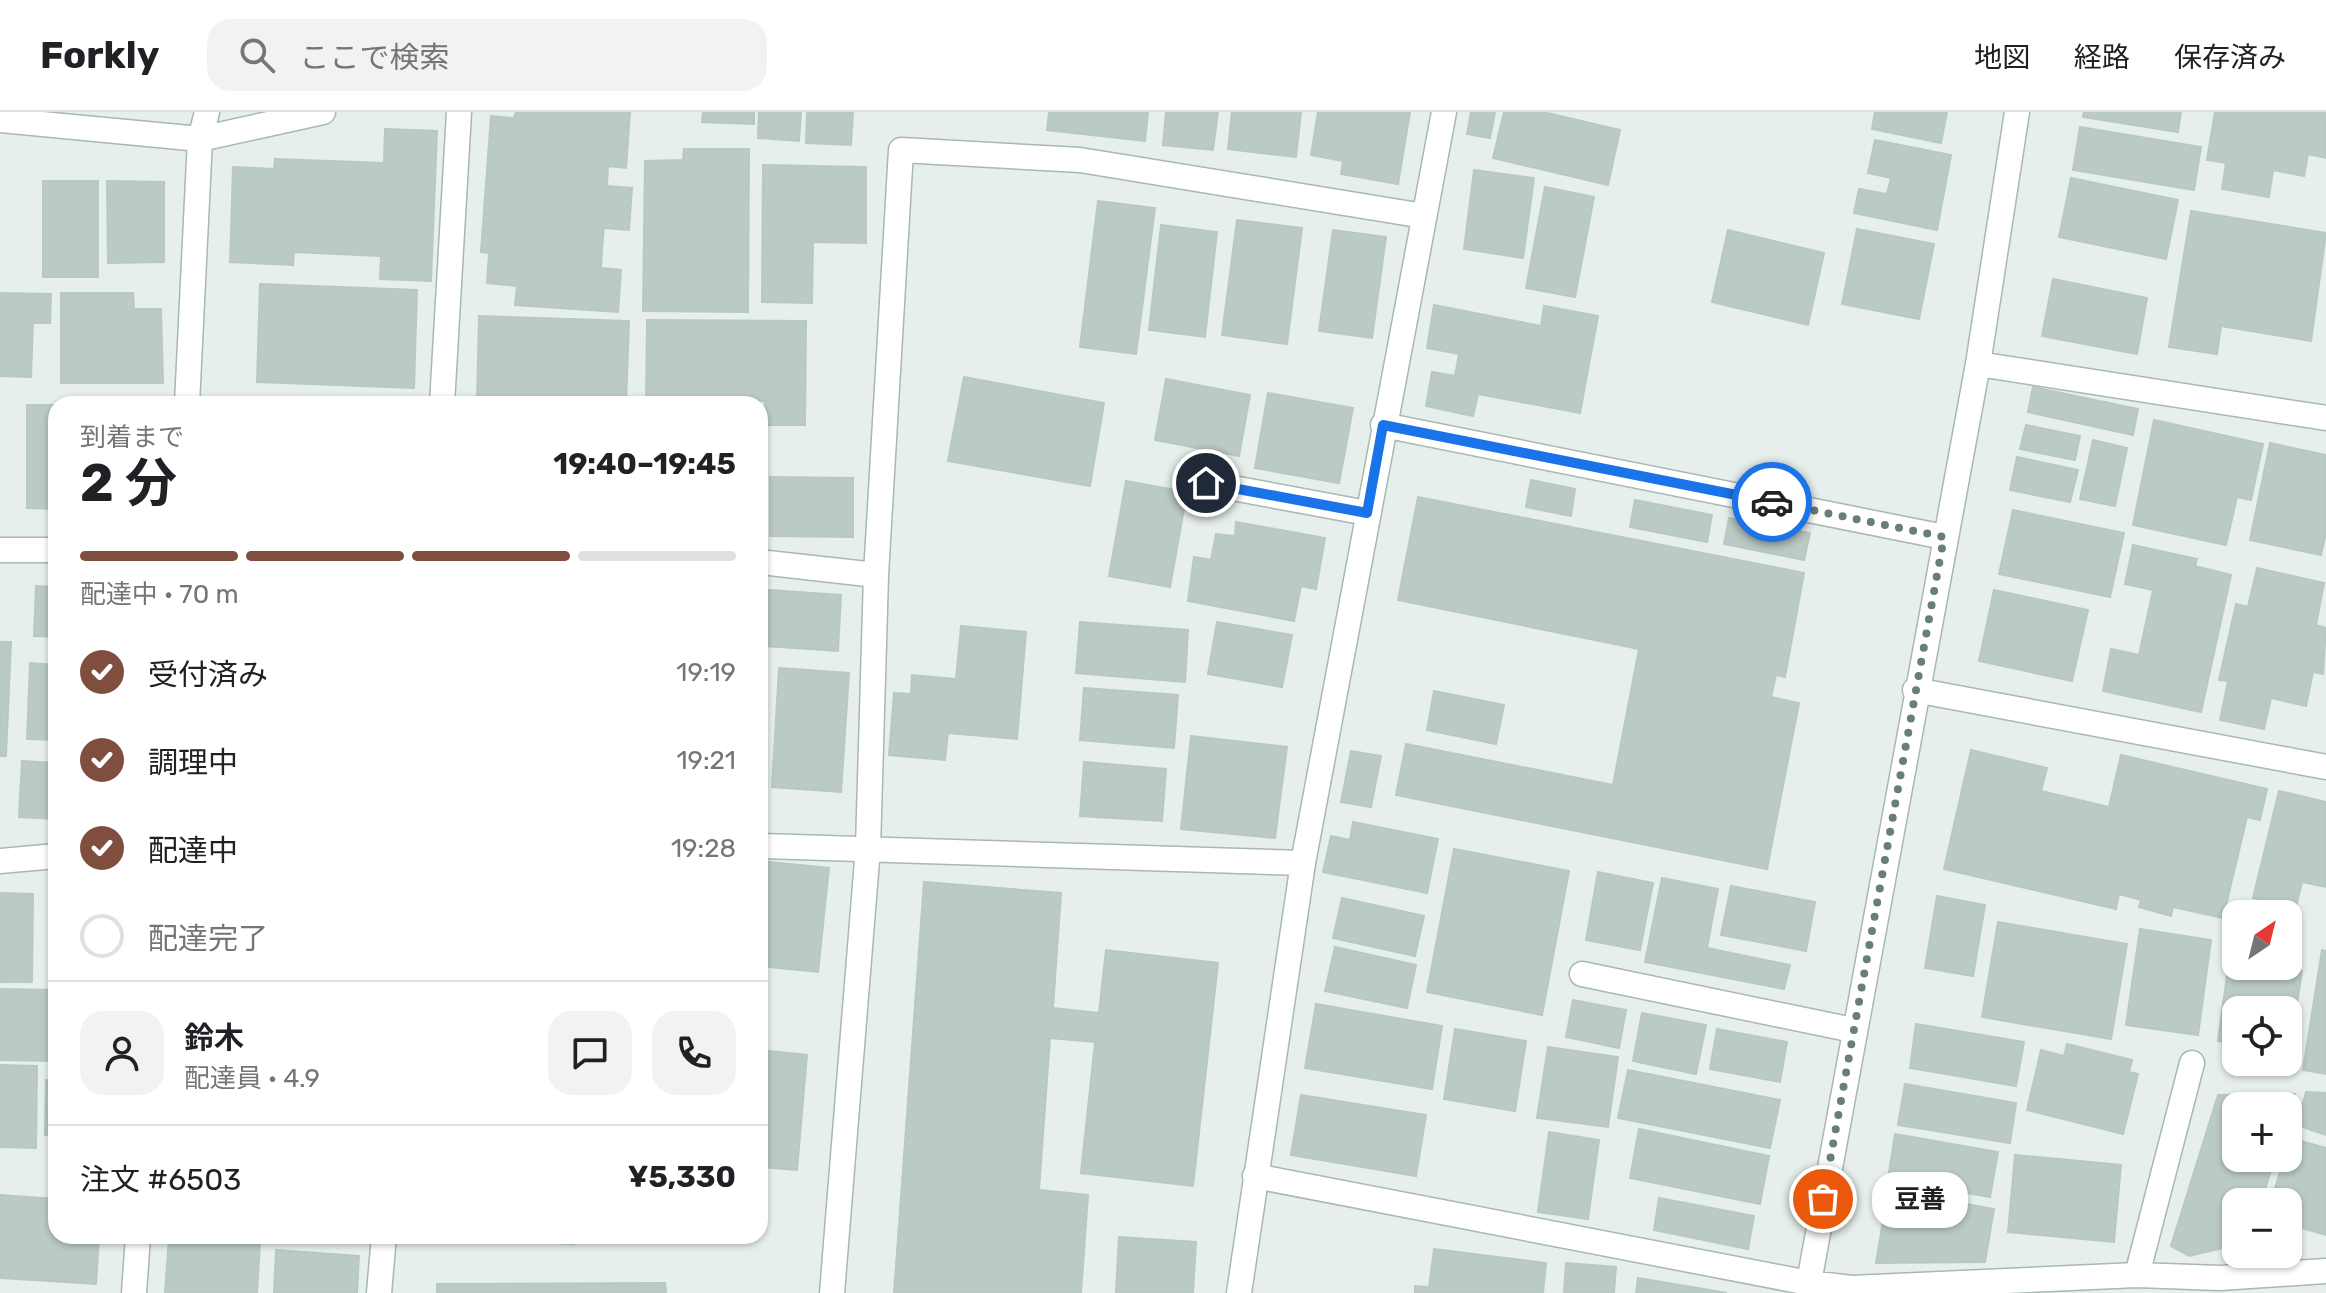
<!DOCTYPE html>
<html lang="ja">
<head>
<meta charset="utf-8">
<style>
	body { margin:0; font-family:Rubik,"Noto Sans JP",sans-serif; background:#f2f2f2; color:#202124; height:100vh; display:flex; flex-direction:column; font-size:30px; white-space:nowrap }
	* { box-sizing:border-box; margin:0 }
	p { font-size:26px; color:#757577 }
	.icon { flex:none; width:44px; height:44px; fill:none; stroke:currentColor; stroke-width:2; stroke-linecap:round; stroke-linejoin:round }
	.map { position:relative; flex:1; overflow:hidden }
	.details { position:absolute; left:48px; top:284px; width:720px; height:848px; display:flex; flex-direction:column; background:#fff; border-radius:24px; box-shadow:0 2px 6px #0004 }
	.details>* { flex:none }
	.needle { width:52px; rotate:35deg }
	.controls { position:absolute; left:2222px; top:788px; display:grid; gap:16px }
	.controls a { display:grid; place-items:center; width:80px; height:80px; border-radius:16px; background:#fff; box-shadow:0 2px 6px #0004; font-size:40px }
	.pin { position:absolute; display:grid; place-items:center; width:68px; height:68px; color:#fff; margin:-34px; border:4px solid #fff; border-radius:50%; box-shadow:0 2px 8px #0007 }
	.courier { position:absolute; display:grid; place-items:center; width:80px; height:80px; margin:-40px; border:6px solid #1a73e8; border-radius:50%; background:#fff; color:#222; box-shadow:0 2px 10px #0007 }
	.bubble { position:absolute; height:56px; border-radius:24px; background:#fff; box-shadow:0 2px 6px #0004; font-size:26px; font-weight:700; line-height:56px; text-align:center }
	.summary em { font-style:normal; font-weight:700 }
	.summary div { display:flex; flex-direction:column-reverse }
	.summary { display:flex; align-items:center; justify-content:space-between; height:136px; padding:0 32px }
	h1 { font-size:52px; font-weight:700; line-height:60px }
	.bar { display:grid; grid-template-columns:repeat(4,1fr); gap:12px 8px; align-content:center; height:96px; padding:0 32px }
	.bar i { height:10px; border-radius:6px; background:#e0e0e0 }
	.bar .active { background:#804e3e }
	.bar p { grid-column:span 4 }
	.line { display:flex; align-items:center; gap:20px; padding:0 32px; border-top:2px solid #e0e0e0 }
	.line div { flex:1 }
	.round { display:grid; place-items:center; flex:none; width:84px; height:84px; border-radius:24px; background:#f2f2f2 }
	ol { padding:0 32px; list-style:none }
	li { display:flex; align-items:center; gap:24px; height:88px }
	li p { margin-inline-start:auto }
	li .icon { padding:8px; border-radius:50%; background:#804e3e; color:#fff; stroke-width:4 }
	li:last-child { color:#757577 }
	li i { width:44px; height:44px; border:4px solid #e0e0e0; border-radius:50% }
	header { display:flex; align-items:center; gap:48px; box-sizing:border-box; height:112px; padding:0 40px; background:#fff; border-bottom:2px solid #e0e0e0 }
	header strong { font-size:38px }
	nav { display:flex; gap:44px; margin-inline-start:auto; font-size:28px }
	.search { width:560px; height:72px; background:#f2f2f2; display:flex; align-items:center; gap:20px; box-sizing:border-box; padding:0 28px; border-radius:24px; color:#757577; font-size:30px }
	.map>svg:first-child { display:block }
</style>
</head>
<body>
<header>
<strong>Forkly</strong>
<div class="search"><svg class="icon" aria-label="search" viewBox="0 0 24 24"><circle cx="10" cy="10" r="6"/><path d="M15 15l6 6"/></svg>ここで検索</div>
<nav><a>地図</a><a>経路</a><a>保存済み</a></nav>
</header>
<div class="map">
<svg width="2326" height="1181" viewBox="0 0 2326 1181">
	<rect width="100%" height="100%" fill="#e6efeb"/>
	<path fill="#bbcac4" stroke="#b8c9c2" stroke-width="2" d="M516,0H630L626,56L608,54L607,74L632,76L629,118L604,116L602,137L601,156L621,158L618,200L515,193L517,174L487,171L489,141L481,140L491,4L514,6Z
		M703,0H754V12L702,10Z
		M759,0H801L799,29L758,26Z
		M807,0H853L851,33L806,31Z
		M1049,0H1148L1145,29L1047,18Z
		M1166,0H1218L1213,38L1163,33Z
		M1232,0H1301L1296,45L1228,37Z
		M1318,0H1410L1398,72L1341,62L1343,49L1311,43Z
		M1471,0H1495L1490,26L1467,22Z
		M1504,0H1543L1620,18L1608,73L1493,46Z
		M1875,0H1947L1941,31L1872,17Z
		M2084,0H2181L2178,20L2083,5Z
		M2215,0H2326V46L2308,42L2304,64L2273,58L2269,85L2222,77L2226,51L2207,48Z
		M2080,15L2201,35L2194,78L2073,58Z
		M385,17L437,19L431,169L380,167L381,144L294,140L293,153L230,150L233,55L274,57L275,47L384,51Z
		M1875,28L1951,43L1937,118L1854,101L1859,77L1887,82L1891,66L1868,61Z
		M684,37H749L748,200L643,199L645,49L683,48Z
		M763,53L866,55V131L813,130L812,191L762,190Z
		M1474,58L1534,66L1523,146L1464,137Z
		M2071,66L2178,88L2166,147L2059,125Z
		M43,69H98V165H43Z
		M107,69L164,70V150L108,151Z
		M1545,75L1594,85L1575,185L1526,176Z
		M1098,89L1155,96L1136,242L1080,235Z
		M2191,99L2326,121L2311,229L2221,214L2217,242L2169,235Z
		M1237,108L1302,116L1287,232L1222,223Z
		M1161,113L1217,120L1205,225L1149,218Z
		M1857,117L1934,132L1919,207L1842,192Z
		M1333,118L1386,125L1372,226L1319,219Z
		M1728,118L1824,141L1808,213L1712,190Z
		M2053,167L2147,186L2137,242L2042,224Z
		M260,172L417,178L414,276L257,270Z
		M0,181L51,182L50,211H33L31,265L0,264Z
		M61,181H133L134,197H161L163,271H61Z
		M1434,193L1541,214L1544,194L1598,204L1580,301L1478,282L1473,304L1426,294L1432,260L1455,264L1459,242L1427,236Z
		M479,204L629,209L626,292H477Z
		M647,208L806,209L805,313H766L765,289L677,288V292H646Z
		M964,265L1104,291L1090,374L948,349Z
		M1166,267L1250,283L1239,344L1155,328Z
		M2033,275L2138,297L2133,323L2028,300Z
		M1268,281L1353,296L1339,371L1255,356Z
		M27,293H56V397L27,396Z
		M2154,308L2263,332L2251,388L2237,385L2226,433L2133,413Z
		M2026,313L2080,324L2075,348L2020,337Z
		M2093,328L2127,336L2115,394L2080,387Z
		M2270,331L2326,343V421L2321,443L2250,428Z
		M2017,345L2078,358L2070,390L2010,378Z
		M770,365L853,366V425L770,424Z
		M1531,368L1575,377L1571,404L1526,395Z
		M1126,369L1187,380L1170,475L1109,464Z
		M1418,385L1804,461L1785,565L1776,563L1771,585L1799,591L1767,757L1396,683L1406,632L1613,673L1639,537L1398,488Z
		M1635,388L1712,403L1707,430L1630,415Z
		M2013,398L2124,421L2110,485L1999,462Z
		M1729,406L1810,421L1804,448L1724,432Z
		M1236,410L1325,426L1316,477L1301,474L1294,509L1188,489L1194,445L1211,448L1216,422L1235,424Z
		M2133,433L2197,447L2195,454L2231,463L2201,600L2103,579L2111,537L2139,543L2153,478L2125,472Z
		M2257,456L2324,471L2316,513L2326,516L2323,562L2313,560L2306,594L2271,586L2264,617L2220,608L2228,569L2219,568L2236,492L2248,495Z
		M36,474L56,475V525L34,524Z
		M769,478L841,483L838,539L765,534Z
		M1994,478L2088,498L2072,569L1979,549Z
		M1080,510L1188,518L1185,570L1076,561Z
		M1217,510L1292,523L1282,575L1208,562Z
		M961,514L1026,520L1017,627L948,621L945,648L889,643L894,581L911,582L912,563L956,567Z
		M0,530H11L6,644H0Z
		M760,550H767V680H760Z
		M30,551L56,553V628L27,627Z
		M779,556L849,561L841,680L772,675Z
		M1084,576L1178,583L1174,636L1080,628Z
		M1434,579L1504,593L1496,632L1427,618Z
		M1191,624L1287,635L1275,726L1181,717Z
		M1971,638L2047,656L2041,679L2109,695L2121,643L2267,677L2260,708L2247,705L2223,806L2173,795L2171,804L2139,795L2141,788L2119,782L2116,797L1944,757Z
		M1351,639L1381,644L1371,695L1341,690Z
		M22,649L56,651V707L19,705Z
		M1084,650L1166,657L1162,709L1080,704Z
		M2279,679L2326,690V775L2302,770L2296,795L2253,786Z
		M1353,710L1438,727L1427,781L1323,760L1331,724L1350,728Z
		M1454,737L1569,759L1542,903L1427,880Z
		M760,749L829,756L818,860L760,854Z
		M1598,760L1653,771L1640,838L1586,828Z
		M1662,766L1718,777L1707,836L1790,853L1784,877L1645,850Z
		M924,770L1061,781L1053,896L1099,901L1106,838L1218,851L1193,1074L1081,1061L1095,930L1050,926L1039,1078L1088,1083L1081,1181H894Z
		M1731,774L1815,790L1806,839L1721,823Z
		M0,781L33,782L32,870H0Z
		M1937,784L1985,793L1973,864L1925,856Z
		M1342,786L1424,804L1415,844L1333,826Z
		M1998,810L2127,832L2111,927L1982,905Z
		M2140,817L2211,828L2198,923L2126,913Z
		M1335,835L1416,853L1407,896L1325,879Z
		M2322,838L2326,839V962L2303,958Z
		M2229,849L2236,850V854L2302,859L2290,938L2288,898H2236V932L2218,929Z
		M0,877L56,878V949L0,948Z
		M1573,888L1626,898L1619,936L1566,925Z
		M1316,892L1442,914L1432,977L1305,956Z
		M1642,901L1706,913L1696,962L1633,949Z
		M1916,912L2024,930L2016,974L1910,956Z
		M1455,917L1526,929L1515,999L1444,987Z
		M1717,917L1787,930L1780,970L1710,957Z
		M2067,932L2132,948L2129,960L2138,962L2123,1022L2027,998L2041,938L2064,944Z
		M1548,935L1618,945L1608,1015L1537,1006Z
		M760,938L807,943L797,1058L760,1055Z
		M0,953L37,954L36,1036L0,1035Z
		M1628,958L1780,988L1770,1036L1618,1006Z
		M46,968L56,969V1023H45Z
		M1905,972L2016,991L2010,1031L1898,1013Z
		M2306,980L2326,981V1023L2297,1013Z
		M2295,982L2288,1003V994H2236V1046H2275L2261,1090H2236V1133L2189,1144L2171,1134L2218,983Z
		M1301,983L1426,1003L1416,1064L1291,1043Z
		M1639,1017L1769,1044L1760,1092L1630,1066Z
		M1549,1020L1599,1028L1588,1107L1538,1100Z
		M1895,1022L1998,1040L1990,1085L1888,1067Z
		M2290,1026L2326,1036V1123L2288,1112V1090H2271L2284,1046H2288Z
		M2015,1043L2121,1053L2114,1130L2008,1120Z
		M0,1083L56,1087V1124H99L96,1172L0,1166Z
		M1922,1084L1994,1097L1985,1150L1876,1151L1885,1097L1912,1100Z
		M1659,1086L1754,1104L1748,1137L1654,1118Z
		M505,1124H575L574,1132L505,1128Z
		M169,1125L260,1131L257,1181H165Z
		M1119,1125L1196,1130L1193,1181H1116Z
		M1434,1137L1546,1151L1543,1181H1415V1174L1429,1175Z
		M276,1138L359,1144L357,1181H274Z
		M1566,1151L1616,1155L1614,1181H1564Z
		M1638,1166L1727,1181H1636Z
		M665,1171L666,1181H437V1172Z"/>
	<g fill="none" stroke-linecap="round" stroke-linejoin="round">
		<defs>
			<path id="minor" d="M0,8L200,27L323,0
				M1978,252L2326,306
				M187,292L200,27L207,0
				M442,292L459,0
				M1383,313L1944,425
				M1206,371L1367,401
				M0,438H56
				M760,450L876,463
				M1915,578L2326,655
				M760,734L1303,751
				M0,749L56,744
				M1582,862L1853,918
				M1255,1064L1809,1171L1852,1176L2137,1163L2220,1166L2326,1159
				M2137,1163L2192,951
				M134,1181L138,1124
				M379,1181L384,1124
				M832,1181L868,736L876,463L901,38L1080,48L1424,104
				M1239,1181L1303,751L1444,0
				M1807,1181L1978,252L2017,0"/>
		</defs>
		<use href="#minor" stroke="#a8b8b2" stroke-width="27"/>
		<use href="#minor" stroke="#fff" stroke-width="24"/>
	</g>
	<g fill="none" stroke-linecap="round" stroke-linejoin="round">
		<path stroke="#687f78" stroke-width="8" stroke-dasharray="0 14.4" d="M1772,390L1944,425L1823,1087"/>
		<path stroke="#1a73e8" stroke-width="10" d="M1206,371L1367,401L1383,313L1772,390"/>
	</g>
</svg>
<div class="controls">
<a><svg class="needle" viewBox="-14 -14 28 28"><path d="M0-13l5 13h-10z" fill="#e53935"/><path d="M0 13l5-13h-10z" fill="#757577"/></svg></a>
<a><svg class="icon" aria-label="locate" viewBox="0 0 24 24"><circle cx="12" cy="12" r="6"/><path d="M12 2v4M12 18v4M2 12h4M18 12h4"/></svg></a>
<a>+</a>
<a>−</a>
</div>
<div class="pin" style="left:1823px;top:1087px;background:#ea580c"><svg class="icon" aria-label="bag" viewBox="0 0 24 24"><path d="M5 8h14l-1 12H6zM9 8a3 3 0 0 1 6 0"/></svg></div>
<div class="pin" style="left:1206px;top:371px;background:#1f2937"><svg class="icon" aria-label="home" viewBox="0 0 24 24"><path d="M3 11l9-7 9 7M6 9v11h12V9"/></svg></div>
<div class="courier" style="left:1772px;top:390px"><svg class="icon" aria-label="car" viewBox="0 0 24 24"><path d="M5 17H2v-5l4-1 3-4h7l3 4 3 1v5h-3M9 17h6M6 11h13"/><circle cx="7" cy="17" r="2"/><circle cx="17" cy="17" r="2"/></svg></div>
<div class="bubble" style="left:1872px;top:1060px;width:96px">豆善</div>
<section class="details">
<div class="summary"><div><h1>2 分</h1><p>到着まで</p></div><em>19:40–19:45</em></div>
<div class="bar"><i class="active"></i><i class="active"></i><i class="active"></i><i></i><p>配達中 · 70 m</p></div>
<ol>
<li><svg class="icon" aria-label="check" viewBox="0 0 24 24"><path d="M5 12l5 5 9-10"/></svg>受付済み<p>19:19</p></li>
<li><svg class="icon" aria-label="check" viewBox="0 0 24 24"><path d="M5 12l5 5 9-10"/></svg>調理中<p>19:21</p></li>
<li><svg class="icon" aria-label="check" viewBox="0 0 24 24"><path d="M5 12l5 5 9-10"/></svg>配達中<p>19:28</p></li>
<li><i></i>配達完了</li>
</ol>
<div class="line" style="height:144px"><a class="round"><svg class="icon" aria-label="person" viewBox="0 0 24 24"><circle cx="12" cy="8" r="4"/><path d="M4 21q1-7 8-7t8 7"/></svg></a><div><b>鈴木</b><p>配達員 · 4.9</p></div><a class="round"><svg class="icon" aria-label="chat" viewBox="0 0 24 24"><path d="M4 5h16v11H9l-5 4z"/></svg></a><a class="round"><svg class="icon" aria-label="phone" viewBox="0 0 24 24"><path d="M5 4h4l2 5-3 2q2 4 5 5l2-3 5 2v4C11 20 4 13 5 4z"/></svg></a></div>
<div class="line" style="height:104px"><div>注文 #6503</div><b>¥5,330</b></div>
</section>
</div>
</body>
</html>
